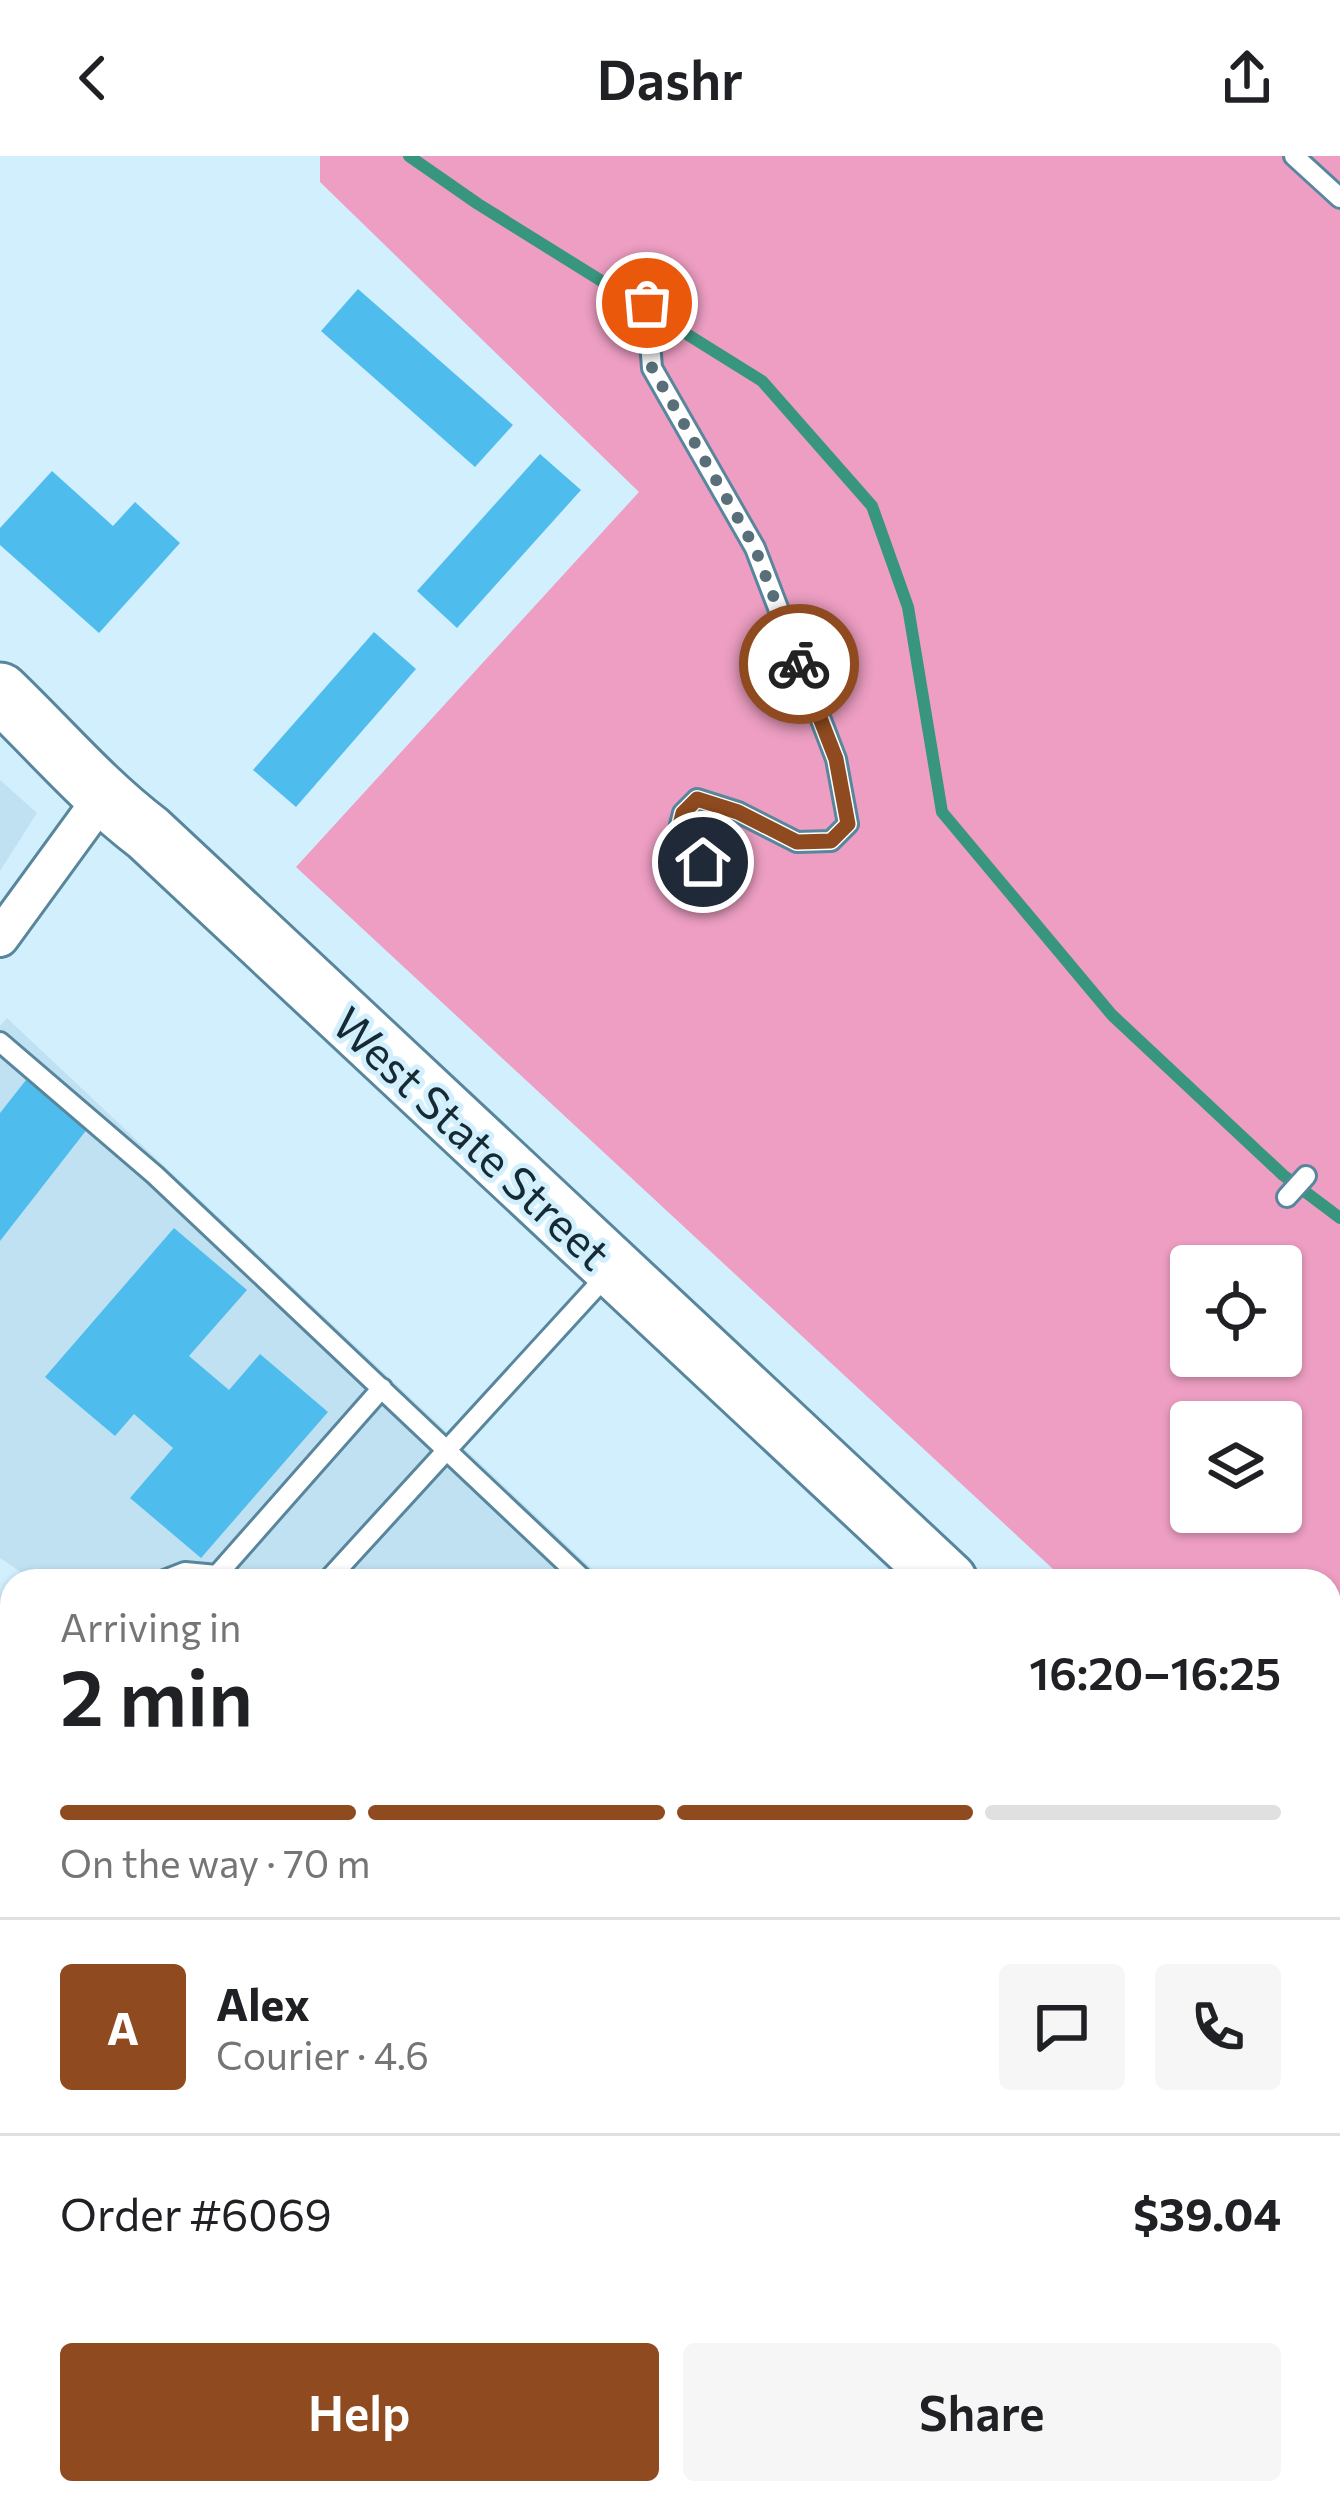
<!DOCTYPE html>
<html lang="en">
<head>
<meta charset="utf-8">
<style>
	body { margin:0; font-family:Commissioner,sans-serif; background:#f6f6f6; color:#202124; height:100vh; display:flex; flex-direction:column; font-size:45px; white-space:nowrap }
	* { box-sizing:border-box; margin:0 }
	p { font-size:39px; color:#757577 }
	.icon { flex:none; width:66px; height:66px; fill:none; stroke:currentColor; stroke-width:2; stroke-linecap:round; stroke-linejoin:round }
	.map { position:relative; flex:1; overflow:hidden }
	.side { position:absolute; left:0px; top:1413px; width:1341px; height:936px; display:flex; flex-direction:column; background:#fff; border-radius:36px 36px 0 0; box-shadow:0 3px 9px #0004 }
	.side>* { flex:none }
	.tools { position:absolute; left:1170px; top:1089px; display:grid; gap:24px }
	.tools a { display:grid; place-items:center; width:132px; height:132px; border-radius:12px; background:#fff; box-shadow:0 3px 9px #0004; font-size:60px }
	.pin { position:absolute; display:grid; place-items:center; width:102px; height:102px; color:#fff; margin:-51px; border:6px solid #fff; border-radius:50%; box-shadow:0 3px 12px #0007 }
	.courier { position:absolute; display:grid; place-items:center; width:120px; height:120px; margin:-60px; border:9px solid #8f4b1f; border-radius:50%; background:#fff; color:#222; box-shadow:0 3px 15px #0007 }
	.summary em { font-style:normal; font-weight:600 }
	.summary div { display:flex; flex-direction:column-reverse }
	.summary { display:flex; align-items:center; justify-content:space-between; height:204px; padding:0 60px }
	h1 { font-size:78px; font-weight:600; line-height:90px }
	.bar { display:grid; grid-template-columns:repeat(4,1fr); gap:18px 12px; align-content:center; height:144px; padding:0 60px }
	.bar i { height:15px; border-radius:9px; background:#e0e0e0 }
	.bar .active { background:#8f4b1f }
	.bar p { grid-column:span 4 }
	.line { display:flex; align-items:center; gap:30px; padding:0 60px; border-top:3px solid #e0e0e0 }
	.line div { flex:1 }
	.round { display:grid; place-items:center; flex:none; width:126px; height:126px; border-radius:12px; background:#f6f6f6 }
	.button { display:flex; gap:24px; margin-top:auto; padding:24px 60px }
	.button a { flex:1; height:138px; border-radius:12px; background:#8f4b1f; color:#fff; font-size:48px; font-weight:600; line-height:138px; text-align:center }
	.button a+a { background:#f6f6f6; color:#202124 }
	header { display:flex; justify-content:space-between; align-items:center; height:156px; padding:0 60px; background:#fff; font-size:54px; font-weight:600 }
	.map>svg:first-child { display:block }
</style>
</head>
<body>
<header><svg class="icon" aria-label="back" viewBox="0 0 24 24"><path d="M15 5l-7 7 7 7"/></svg>Dashr<svg class="icon" aria-label="share" viewBox="0 0 24 24"><path d="M12 15V3M7 8l5-5 5 5M5 13v7h14v-7"/></svg></header>
<div class="map">
<svg width="1340" height="2349" viewBox="0 0 1340 2349">
	<rect width="100%" height="100%" fill="#d2effe"/>
	<path fill="#c0e1f2" d="M0,624L37,657L0,715Z
		M7,862L605,1425H34L0,1402V870Z
		M1340,2140V2349H1234L1236,2337H1329V2151Z"/>
	<path fill="#ed9ec2" fill-rule="evenodd" d="M320,0H1340V1679L1329,1669V1425H1066L296,711L639,336L320,26ZM1191,1110H1281V1200H1191ZM1191,1266H1281V1356H1191Z"/>
	<g fill="none" stroke-linecap="round" stroke-linejoin="round">
		<path stroke="#38967f" stroke-width="12" d="M409,0L478,48L762,225L872,350L908,451L942,656L1112,859L1283,1019L1340,1062"/>
		<path stroke="#47c4a0" stroke-width="42" d="M0,2217L12,2225"/>
	</g>
	<path fill="#4ebdee" d="M358,133L513,269L475,311L321,175Z
		M540,298L581,334L457,472L417,435Z
		M52,315L113,370L135,346L180,387L99,477L0,389V372Z
		M374,476L416,513L296,651L253,614Z
		M26,924L88,972L0,1085V957Z
		M174,1072L247,1134L189,1200L229,1234L260,1198L328,1256L201,1402L130,1342L173,1292L134,1258L115,1280L45,1221Z
		M0,2325L12,2326V2337H97V2349H0Z
		M359,2337H402L391,2349H347Z
		M421,2337H465L454,2349H410Z
		M956,2337H995L1013,2349H948Z"/>
	<g fill="none" stroke-linecap="round" stroke-linejoin="round">
		<defs>
			<path id="service" d="M1294,0L1340,42
				M645,120L652,212L755,392L836,603L848,668L831,685L797,686L738,656L697,643L683,657L678,677L727,736
				M0,886L155,1019L585,1425
				M1287,1041L1306,1020
				M162,1425L185,1416L217,1419L382,1232
				M327,1425L607,1119
				M1329,2257L1340,2250
				M480,2349L491,2337
				M1299,2349V2337"/>
			<path id="minor" d="M0,782L102,642
				M1329,2069L1340,2057
				M188,2349L189,2337
				M1176,2349L1181,2337"/>
			<path id="primary" d="M0,536C50,584 93,635 148,677L948,1425
				M1329,1794L1340,1804"/>
		</defs>
		<use href="#service" stroke="#57869d" stroke-width="24"/>
		<use href="#minor" stroke="#57869d" stroke-width="42"/>
		<use href="#primary" stroke="#57869d" stroke-width="63"/>
		<use href="#service" stroke="#fff" stroke-width="18"/>
		<use href="#minor" stroke="#fff" stroke-width="36"/>
		<use href="#primary" stroke="#fff" stroke-width="57"/>
	</g>
	<g fill="none" stroke-linecap="round" stroke-linejoin="round">
		<path stroke="#586f7a" stroke-width="12" stroke-dasharray="0 21.6" d="M647,147L652,212L755,392L799,508"/>
		<path stroke="#8f4b1f" stroke-width="15" d="M703,706L678,677L683,657L697,643L738,656L797,686L831,685L848,668L836,603L799,508"/>
	</g>
	<g text-anchor="middle" dominant-baseline="central" stroke-width="10" stroke-linejoin="round" paint-order="stroke">
		<g font-size="45" fill="#162a33" stroke="#d2effe">
			<text transform="translate(473 981) rotate(43)">West State Street</text>
		</g>
	</g>
</svg>
<div class="tools">
<a><svg class="icon" aria-label="locate" viewBox="0 0 24 24"><circle cx="12" cy="12" r="6"/><path d="M12 2v4M12 18v4M2 12h4M18 12h4"/></svg></a>
<a><svg class="icon" aria-label="layers" viewBox="0 0 24 24"><path d="M12 4l9 5-9 5-9-5zM3 14l9 5 9-5"/></svg></a>
</div>
<div class="pin" style="left:647px;top:147px;background:#ea580c"><svg class="icon" aria-label="bag" viewBox="0 0 24 24"><path d="M5 8h14l-1 12H6zM9 8a3 3 0 0 1 6 0"/></svg></div>
<div class="pin" style="left:703px;top:706px;background:#1f2937"><svg class="icon" aria-label="home" viewBox="0 0 24 24"><path d="M3 11l9-7 9 7M6 9v11h12V9"/></svg></div>
<div class="courier" style="left:799px;top:508px"><svg class="icon" aria-label="bike" viewBox="0 0 24 24"><circle cx="6" cy="16" r="4"/><circle cx="18" cy="16" r="4"/><path d="M6 16l4-8h5l3 8M10 8l3 8H6M13 5h3"/></svg></div>
<section class="side">
<div class="summary"><div><h1>2 min</h1><p>Arriving in</p></div><em>16:20–16:25</em></div>
<div class="bar"><i class="active"></i><i class="active"></i><i class="active"></i><i></i><p>On the way · 70 m</p></div>
<div class="line" style="height:216px"><b class="round" style="background:#8f4b1f;color:#fff">A</b><div><b>Alex</b><p>Courier · 4.6</p></div><a class="round"><svg class="icon" aria-label="chat" viewBox="0 0 24 24"><path d="M4 5h16v11H9l-5 4z"/></svg></a><a class="round"><svg class="icon" aria-label="phone" viewBox="0 0 24 24"><path d="M5 4h4l2 5-3 2q2 4 5 5l2-3 5 2v4C11 20 4 13 5 4z"/></svg></a></div>
<div class="line" style="height:156px"><div>Order #6069</div><b>$39.04</b></div>
<div class="button"><a>Help</a><a>Share</a></div>
</section>
</div>
</body>
</html>
